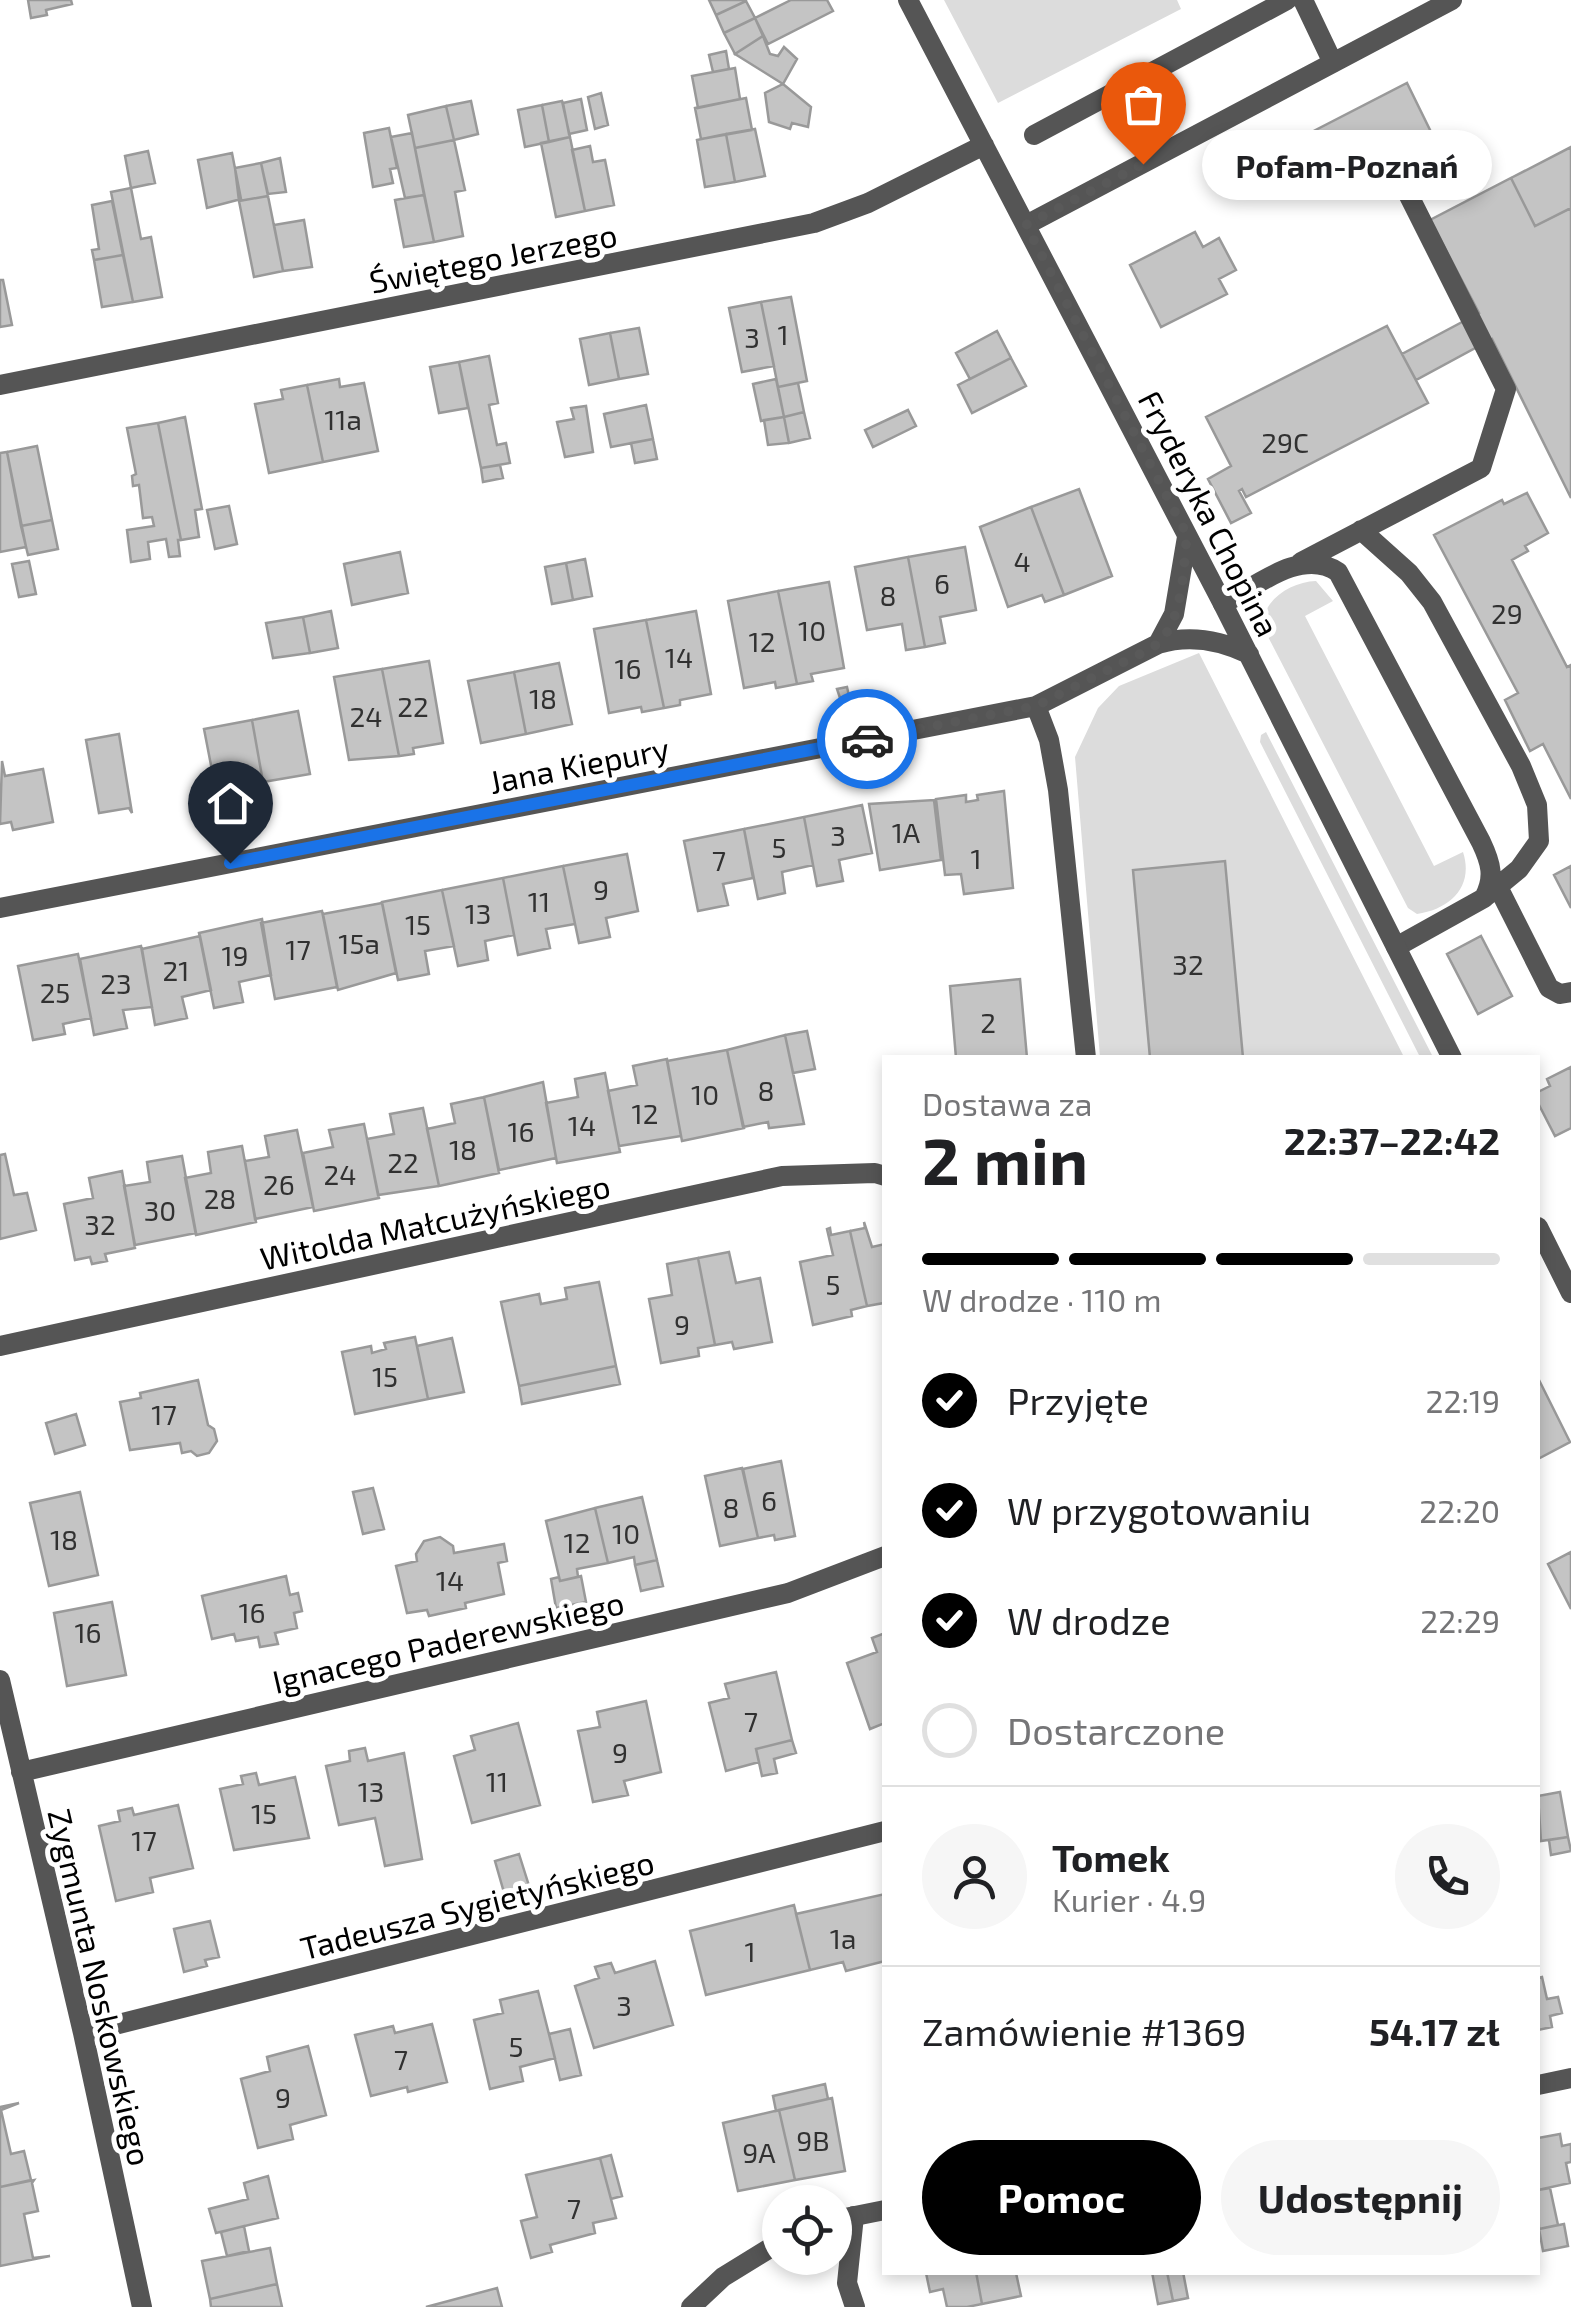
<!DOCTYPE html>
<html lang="pl">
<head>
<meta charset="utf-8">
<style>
	body { margin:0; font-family:"Exo 2",sans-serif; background:#f6f6f6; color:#202124; height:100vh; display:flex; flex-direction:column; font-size:38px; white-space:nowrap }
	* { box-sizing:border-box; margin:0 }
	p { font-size:32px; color:#757577 }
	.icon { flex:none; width:55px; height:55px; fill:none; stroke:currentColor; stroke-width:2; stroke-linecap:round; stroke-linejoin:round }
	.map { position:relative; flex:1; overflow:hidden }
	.side { position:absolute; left:882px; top:1055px; width:658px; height:1220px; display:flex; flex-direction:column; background:#fff; border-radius:0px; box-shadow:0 5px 15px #0003 }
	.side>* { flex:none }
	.fabs { position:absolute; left:762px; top:2185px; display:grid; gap:20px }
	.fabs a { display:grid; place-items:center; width:90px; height:90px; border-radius:50%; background:#fff; box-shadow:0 5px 15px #0003; font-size:50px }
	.pin { position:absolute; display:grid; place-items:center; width:85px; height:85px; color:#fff; margin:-102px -42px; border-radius:50% 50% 50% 0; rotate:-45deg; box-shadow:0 0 10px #0007 }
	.pin .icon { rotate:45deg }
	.courier { position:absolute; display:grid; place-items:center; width:100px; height:100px; margin:-50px; border:8px solid #1a73e8; border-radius:50%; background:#fff; color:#222; box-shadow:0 2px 12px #0007 }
	.bubble { position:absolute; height:70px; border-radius:35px; background:#fff; box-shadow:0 5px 15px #0003; font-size:32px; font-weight:700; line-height:70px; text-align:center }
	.headline em { font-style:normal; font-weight:700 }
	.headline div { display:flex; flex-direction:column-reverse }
	.headline { display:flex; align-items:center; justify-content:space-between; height:170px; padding:0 40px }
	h1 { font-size:65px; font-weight:700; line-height:75px }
	.bar { display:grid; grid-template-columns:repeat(4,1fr); gap:15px 10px; align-content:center; height:120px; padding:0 40px }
	.bar i { height:12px; border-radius:8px; background:#e0e0e0 }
	.bar .selected { background:#000 }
	.bar p { grid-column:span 4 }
	.line { display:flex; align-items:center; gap:25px; padding:0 40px; border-top:2px solid #e0e0e0 }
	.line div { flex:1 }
	.round { display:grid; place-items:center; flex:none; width:105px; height:105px; border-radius:52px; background:#f6f6f6 }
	ol { padding:0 40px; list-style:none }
	li { display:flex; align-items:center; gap:30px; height:110px }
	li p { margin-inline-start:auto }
	li .icon { padding:10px; border-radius:50%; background:#000; color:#fff; stroke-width:4 }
	li:last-child { color:#757577 }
	li i { width:55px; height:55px; border:5px solid #e0e0e0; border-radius:50% }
	.cta { display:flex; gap:20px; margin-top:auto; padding:20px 40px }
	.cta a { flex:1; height:115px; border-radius:60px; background:#000; color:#fff; font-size:40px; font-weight:700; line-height:115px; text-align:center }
	.cta a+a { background:#f6f6f6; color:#202124 }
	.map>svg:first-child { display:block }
</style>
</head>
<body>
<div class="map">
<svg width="1571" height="2307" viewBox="0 0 1571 2307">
	<rect width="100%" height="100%" fill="#fff"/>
	<path fill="#dcdcdc" d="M944,0H1177L1181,9L998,103Z
		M1316,581L1333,601L1305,616L1434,866L1463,852C1474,886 1451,909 1417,914L1408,908L1262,625C1264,599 1291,582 1316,581Z
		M1199,653L1404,1057H1100L1075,757L1098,708L1119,686Z
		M1266,732L1433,1057H1420L1260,742L1261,735Z"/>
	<path fill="#c4c4c4" stroke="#999" stroke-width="2.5" d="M28,0H71L72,4L46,10L47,15L31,18Z
		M709,0H746V1L716,15Z
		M791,0H827L833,11L768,44L755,18Z
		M746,1L755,18L724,33L716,15Z
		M755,18L763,36L735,54L724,33Z
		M763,36L770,54L778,56L784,47L797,59L783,84L735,54Z
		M726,51L729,69L713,72L709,55Z
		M735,68L740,99L698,108L692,76Z
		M1407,83L1431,132L1328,185L1304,136Z
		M783,84L811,107L808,127L792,123L790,129L769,122L765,93Z
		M601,93L608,125L595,129L588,97Z
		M746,98L752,130L701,139L695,108Z
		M581,99L587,130L569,134L563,103Z
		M471,101L478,134L454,140L446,106Z
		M562,101L570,137L549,142L542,105Z
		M542,105L549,142L525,147L518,110Z
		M446,106L454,140L415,148L408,115Z
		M389,128L397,168L390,169L393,183L373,187L364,133Z
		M755,129L765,176L735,182L726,134Z
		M412,133L424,195L405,198L391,137Z
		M726,134L735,182L705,187L697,140Z
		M570,137L585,211L556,217L541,143Z
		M454,140L465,190L455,192L463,236L434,242L415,148Z
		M590,146L593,162L605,160L614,205L585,211L572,150Z
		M1571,147V208L1535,226L1511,178Z
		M148,151L155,183L131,188L125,156Z
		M232,153L241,199L207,208L198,160Z
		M280,158L286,192L268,194L261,163Z
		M261,163L268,196L239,201L235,168Z
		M1511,178L1535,226L1571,208V498L1492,339L1416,380L1402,354L1479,313L1430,220Z
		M131,188L141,239L151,237L162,297L133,302L111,192Z
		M424,195L434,242L404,247L395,200Z
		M268,196L283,271L254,277L239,201Z
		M112,201L123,255L94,260L92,250L99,249L92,205Z
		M304,220L312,267L283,271L274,225Z
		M1195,232L1203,247L1219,238L1236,270L1219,279L1227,294L1161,327L1130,265Z
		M123,255L133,302L102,307L94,260Z
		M0,280H3L12,325L0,327Z
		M791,297L807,381L778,387L761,302Z
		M761,302L774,366L742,372L729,308Z
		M1387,326L1428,403L1246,497L1242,489L1239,491L1251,513L1231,523L1208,479L1231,466L1206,417Z
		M639,328L648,374L619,379L610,333Z
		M997,331L1011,358L970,379L956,353Z
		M610,333L619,379L589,385L580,339Z
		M489,356L498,403L489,405L497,445L506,443L510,463L481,468L459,362Z
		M1011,358L1026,386L972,413L958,385Z
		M459,362L468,408L439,413L430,367Z
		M339,379L340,387L364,383L378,451L323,462L307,385Z
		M776,379L784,417L761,421L753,384Z
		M798,383L804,412L784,417L778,387Z
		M307,385L323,462L269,473L255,404L283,399L281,390Z
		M646,405L653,439L611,447L604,414Z
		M586,406L593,452L565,457L557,422L574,419L571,408Z
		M908,410L916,426L873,447L865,430Z
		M804,412L810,438L789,443L784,417Z
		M185,417L202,509L195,510L199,537L181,540L158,423Z
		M784,417L789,443L768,445L764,420Z
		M158,423L181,540H178L180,556L169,557L166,539L148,542L150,559L131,562L127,530L154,526L152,517L143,518L139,485L133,486L132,476L136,474L127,428Z
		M653,439L657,459L635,463L631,443Z
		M37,446L52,520L21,526L7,452Z
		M7,452L26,547L0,552V453Z
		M500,465L503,478L483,482L481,468Z
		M1079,489L1112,576L1064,595L1031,507Z
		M1527,493L1548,533L1525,546L1528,551L1512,560L1567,667L1571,665V799L1543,744L1530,751L1505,700L1518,693L1434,535L1502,500L1504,504Z
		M229,506L237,544L215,549L207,510Z
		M1031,507L1064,595L1045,602L1042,595L1008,607L980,527Z
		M52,520L58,549L28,555L21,526Z
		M965,547L976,610L940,617L945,643L925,647L908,557Z
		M400,552L408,593L352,605L344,564Z
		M908,557L925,647L906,650L902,624L867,630L855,567Z
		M585,559L592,596L573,600L566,563Z
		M29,561L36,594L19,597L12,564Z
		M566,563L573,600L552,604L545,567Z
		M829,582L844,668L811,674L813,681L797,684L778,591Z
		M778,591L797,684L776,688L775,682L744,688L728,601Z
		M331,611L338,648L310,653L303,617Z
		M696,611L711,694L680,700V705L664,708L646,620Z
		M303,617L310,653L273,658L266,623Z
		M646,620L664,708L642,712L641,707L609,713L594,629Z
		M429,661L443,743L413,748L414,754L399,756L382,669Z
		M559,663L572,724L526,734L514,672Z
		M382,669L399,756L349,760L334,677Z
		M514,672L526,734L481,743L468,681Z
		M847,687L849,696L840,698L837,689Z
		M298,711L310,774L263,782L252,720Z
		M252,720L263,782L216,791L204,729Z
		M119,734L132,813L129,808L99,813L86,740Z
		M2,761L5,776L43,769L53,822L13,830L11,822L0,824Z
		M1004,791L1013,888L964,894L961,874L945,875L936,799L966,795V802L978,800L977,795Z
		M934,800L941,860L880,870L869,804Z
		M862,805L872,853L839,860L843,881L817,886L804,817Z
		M804,817L813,865L782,872L785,893L758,899L744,829Z
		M744,829L753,878L723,884L728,905L698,911L684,841Z
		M627,854L638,911L606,918L610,937L579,943L563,866Z
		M1225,861L1243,1058H1150L1133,870Z
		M563,866L575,924L546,929L550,948L518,955L503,878Z
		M1571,866V908L1554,875Z
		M503,878L514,935L485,941L488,960L458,966L442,890Z
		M442,890L454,946L425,951L429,974L398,980L382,902Z
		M382,903L396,973L338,990L323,914Z
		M322,911L337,987L275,999L261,923Z
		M262,919L271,975L239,982L243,1002L214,1008L199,933Z
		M200,936L211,990L182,997L187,1018L155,1025L142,949Z
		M1481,936L1512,996L1478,1014L1447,954Z
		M141,946L152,1007L123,1010L127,1028L94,1035L80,959Z
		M78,954L91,1018L63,1024L65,1034L33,1040L18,966Z
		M1020,979L1027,1058H956L950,986Z
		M807,1031L815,1069L793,1073L785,1035Z
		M785,1035L804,1124L769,1128L768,1122L743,1127L727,1050Z
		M727,1050L744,1128L682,1141L667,1061Z
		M667,1059L681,1136L619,1146L608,1091L637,1085L633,1066Z
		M1571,1067V1128L1555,1136L1538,1103V1092L1550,1086L1547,1079Z
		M605,1073L620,1152L557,1163L546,1103L578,1097L575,1079Z
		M543,1082L556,1158L499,1170L484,1097Z
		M484,1097L499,1173L439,1186L427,1129L455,1123L451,1104Z
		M423,1108L439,1186L378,1195L367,1139L394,1134L390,1114Z
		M364,1124L379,1198L314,1211L303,1153L333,1147L329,1130Z
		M297,1130L313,1207L255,1219L245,1161L269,1157L265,1136Z
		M242,1146L256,1222L196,1235L185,1178L211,1173L208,1152Z
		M5,1154L14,1195L27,1193L36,1230L0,1239V1155Z
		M182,1156L196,1233L135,1245L124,1186L150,1182L147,1162Z
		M122,1171L135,1248L105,1254L107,1261L92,1264L90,1257L75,1260L64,1204L93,1198L89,1178Z
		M864,1222L872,1247L885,1244V1306L884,1303L867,1306L850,1231L865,1228Z
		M830,1228L831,1235L850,1231L867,1306L851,1310L852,1316L813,1325L800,1262L833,1255L827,1229Z
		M729,1252L736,1283L760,1278L772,1342L734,1349L732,1342L715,1345L698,1258Z
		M698,1258L715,1345L698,1348L699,1356L661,1363L649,1299L672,1295L667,1264Z
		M599,1282L616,1366L519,1386L501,1302L539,1294L541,1304L567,1299L565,1288Z
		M415,1337L428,1399L355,1414L342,1352L371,1346L372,1353L386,1349L384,1343Z
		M452,1338L464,1392L428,1399L417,1346Z
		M616,1366L620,1384L522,1404L519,1386Z
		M1538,1378L1570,1442L1538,1459Z
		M198,1380L208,1425L214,1429L217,1441L209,1453L197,1456L191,1451L182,1453L180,1443L130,1450L120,1402L141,1398L140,1393Z
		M76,1414L85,1445L55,1454L46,1423Z
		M781,1461L795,1536L775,1540L774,1535L758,1538L743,1469Z
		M742,1468L758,1538L720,1546L705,1476Z
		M373,1488L384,1529L363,1534L353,1492Z
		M80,1492L98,1575L49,1586L30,1503Z
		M642,1497L657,1560L635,1565L634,1557L608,1563L595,1508Z
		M595,1508L608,1563L577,1569L578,1577L560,1581L546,1521Z
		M440,1537L453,1546L454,1553L504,1544L507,1561L498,1563L504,1594L465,1603L466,1608L429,1616L427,1610L407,1613L396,1566L417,1561L416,1554L424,1541Z
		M1571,1552V1609L1548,1564Z
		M657,1560L663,1586L641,1591L635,1565Z
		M286,1576L290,1595L298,1593L302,1611L294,1613L297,1628L275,1633L278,1644L260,1647L258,1637L236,1641L234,1634L212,1639L202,1596Z
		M581,1576L586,1602L556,1608L551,1579L559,1577L560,1581Z
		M112,1602L126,1675L67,1686L54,1613Z
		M885,1633V1723L870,1729L847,1663L877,1652L872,1638Z
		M776,1672L792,1740L756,1749L759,1762L726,1771L709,1703L729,1698L725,1684Z
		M646,1701L661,1772L624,1781L628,1795L593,1802L578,1731L600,1727L597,1712Z
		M518,1723L540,1805L472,1823L454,1756L475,1750L471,1736Z
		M792,1740L796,1753L774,1759L777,1773L762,1776L756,1749Z
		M365,1748L368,1761L404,1753L422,1859L385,1866L375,1818L339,1825L326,1766L350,1761L349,1751Z
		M256,1773L259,1785L295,1777L309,1838L234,1850L220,1789L243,1784L241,1776Z
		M1560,1792L1568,1837L1541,1841L1538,1796Z
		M178,1805L193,1868L150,1878L153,1892L116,1901L99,1826L120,1821L118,1811L132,1808L134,1815Z
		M1568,1837L1571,1851L1551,1855L1549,1840Z
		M519,1854L530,1889L505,1896L495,1861Z
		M885,1894V1961L846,1971L843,1962L810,1970L796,1914Z
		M794,1905L810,1970L706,1995L690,1931Z
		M210,1921L219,1957L205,1960L207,1966L184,1972L174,1929Z
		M655,1961L673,2025L594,2048L575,1986L599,1978L595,1967L611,1963L615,1973Z
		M1542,1977L1547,1999L1558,1997L1562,2013L1550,2016L1552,2027L1538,2030V1978Z
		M538,1991L555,2058L520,2067L523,2081L490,2089L474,2020L503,2013L500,2000Z
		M432,2024L447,2082L408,2092L407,2087L371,2096L355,2035L393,2026L395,2033Z
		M570,2029L581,2075L560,2080L549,2034Z
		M308,2046L326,2115L290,2125L293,2139L258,2148L241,2079L270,2071L267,2057Z
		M825,2084L828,2099L776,2111L773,2096Z
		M832,2098L845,2171L795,2180L779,2110Z
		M19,2103L1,2110L11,2154L24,2151L31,2180L0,2187V2107Z
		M779,2110L795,2180L738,2191L723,2123Z
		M1560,2134L1562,2146L1571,2144V2162L1566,2163L1570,2183L1538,2190V2138Z
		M611,2155L622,2196L611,2199L600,2158Z
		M600,2158L616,2218L593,2223L595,2233L550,2245L552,2252L531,2258L521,2221L537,2217L526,2175Z
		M268,2176L278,2218L216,2233L209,2209L248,2199L244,2183Z
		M34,2180L32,2183L38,2211L24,2214L33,2258L50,2256L0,2266V2187Z
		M1550,2188L1558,2225L1539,2229L1538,2190Z
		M1564,2224L1568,2246L1543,2251L1539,2229Z
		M244,2226L249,2251L227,2256L221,2232Z
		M270,2248L277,2284L210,2299L202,2261Z
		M976,2272L982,2304L967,2307H947L943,2289L930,2292L926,2273Z
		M976,2272H1020L1016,2273L1021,2296L982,2304Z
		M1152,2272H1167L1173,2301L1158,2304Z
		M1167,2272H1183L1188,2298L1173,2301Z
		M277,2284L282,2307H211L210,2299Z
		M497,2288L502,2307H426Z"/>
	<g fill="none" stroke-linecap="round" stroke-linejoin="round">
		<path stroke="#555" stroke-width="20" d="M1303,0L1333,63
			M1034,135L1287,0
			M1026,225L1452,0
			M1361,530L1409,573L1432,602L1521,766L1537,805L1539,841L1519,869L1485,897
			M1301,562L1481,468L1506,389L1388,154
			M1223,604C1256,586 1302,547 1338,572L1481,842C1491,863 1495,877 1484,898L1396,947
			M1493,877L1549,988L1560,994L1571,992
			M854,2216L847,2283L855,2307"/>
		<path stroke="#555" stroke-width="20" d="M908,0L1223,604L1452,1058
			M0,385L814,223L868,203L984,145
			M1158,644L1174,614L1187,537
			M1036,706L1049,740L1058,790L1086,1058
			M0,908L1036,706L1158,644C1190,634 1220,640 1249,654
			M1538,1227L1571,1293
			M0,1346L782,1176L875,1173L885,1176
			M0,1680L83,2033L142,2307
			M21,1772L788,1593L885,1556
			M83,2033L885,1831
			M1538,2085L1571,2078
			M835,2220L885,2210
			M691,2307L723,2277L780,2242"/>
	</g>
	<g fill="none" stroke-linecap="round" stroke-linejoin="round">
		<path stroke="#595959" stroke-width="10" stroke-dasharray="0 18" d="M867,739L1036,706L1150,649C1184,629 1183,569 1187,535L1026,225L1143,164"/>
		<path stroke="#1a73e8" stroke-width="12" d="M230,863L867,739"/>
	</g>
	<g text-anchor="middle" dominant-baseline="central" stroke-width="10" stroke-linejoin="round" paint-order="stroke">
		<g font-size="28" fill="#313131">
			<text x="783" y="334">1</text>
			<text x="752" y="337">3</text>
			<text x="343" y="419">11a</text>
			<text x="1285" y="442">29C</text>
			<text x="1022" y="561">4</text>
			<text x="942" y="583">6</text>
			<text x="888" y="595">8</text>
			<text x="1507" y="613">29</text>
			<text x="812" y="630">10</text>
			<text x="762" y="641">12</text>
			<text x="679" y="657">14</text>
			<text x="628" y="668">16</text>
			<text x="543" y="698">18</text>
			<text x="413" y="706">22</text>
			<text x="366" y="716">24</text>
			<text x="906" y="832">1A</text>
			<text x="838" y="835">3</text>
			<text x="779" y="847">5</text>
			<text x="976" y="858">1</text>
			<text x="719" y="860">7</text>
			<text x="601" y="889">9</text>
			<text x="539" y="901">11</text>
			<text x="478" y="913">13</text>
			<text x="418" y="924">15</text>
			<text x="359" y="943">15a</text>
			<text x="298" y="949">17</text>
			<text x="235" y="955">19</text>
			<text x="1188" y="964">32</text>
			<text x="176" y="970">21</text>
			<text x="116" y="983">23</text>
			<text x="55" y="992">25</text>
			<text x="988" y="1022">2</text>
			<text x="766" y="1090">8</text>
			<text x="705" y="1094">10</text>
			<text x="645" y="1113">12</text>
			<text x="582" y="1125">14</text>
			<text x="521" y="1131">16</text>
			<text x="463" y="1149">18</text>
			<text x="403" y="1162">22</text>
			<text x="340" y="1174">24</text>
			<text x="279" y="1184">26</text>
			<text x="220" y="1198">28</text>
			<text x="160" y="1210">30</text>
			<text x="100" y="1224">32</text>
			<text x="833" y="1284">5</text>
			<text x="682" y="1324">9</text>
			<text x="385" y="1376">15</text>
			<text x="164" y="1414">17</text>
			<text x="769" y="1500">6</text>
			<text x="731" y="1507">8</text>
			<text x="626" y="1533">10</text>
			<text x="64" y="1539">18</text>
			<text x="577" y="1542">12</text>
			<text x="450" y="1580">14</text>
			<text x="252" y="1612">16</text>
			<text x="88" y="1632">16</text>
			<text x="751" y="1721">7</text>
			<text x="620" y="1752">9</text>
			<text x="497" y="1781">11</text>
			<text x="371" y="1791">13</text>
			<text x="264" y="1813">15</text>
			<text x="144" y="1840">17</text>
			<text x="843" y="1938">1a</text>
			<text x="750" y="1951">1</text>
			<text x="624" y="2005">3</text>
			<text x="516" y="2046">5</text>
			<text x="401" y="2059">7</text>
			<text x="283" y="2097">9</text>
			<text x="813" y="2140">9B</text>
			<text x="759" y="2152">9A</text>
			<text x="574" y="2208">7</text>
		</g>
		<g font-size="32" fill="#000" stroke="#fff">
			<text transform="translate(493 257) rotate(-11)">Świętego Jerzego</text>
			<text transform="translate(1210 513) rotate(63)">Fryderyka Chopina</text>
			<text transform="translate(579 764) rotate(-11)">Jana Kiepury</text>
			<text transform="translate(435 1221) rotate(-12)">Witolda Małcużyńskiego</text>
			<text transform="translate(448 1641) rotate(-13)">Ignacego Paderewskiego</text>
			<text transform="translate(477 1904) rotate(-14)">Tadeusza Sygietyńskiego</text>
			<text transform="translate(101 1987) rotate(77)">Zygmunta Noskowskiego</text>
		</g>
	</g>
</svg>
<div class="fabs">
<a><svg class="icon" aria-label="locate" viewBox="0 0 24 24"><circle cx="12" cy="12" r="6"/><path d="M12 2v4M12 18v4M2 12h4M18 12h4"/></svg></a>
</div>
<div class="pin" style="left:1143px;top:164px;background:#ea580c"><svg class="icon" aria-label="bag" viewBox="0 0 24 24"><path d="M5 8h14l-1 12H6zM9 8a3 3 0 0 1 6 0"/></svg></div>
<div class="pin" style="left:230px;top:863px;background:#1f2937"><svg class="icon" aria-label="home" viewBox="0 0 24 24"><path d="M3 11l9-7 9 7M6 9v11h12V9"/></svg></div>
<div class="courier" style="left:867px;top:739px"><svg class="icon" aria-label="car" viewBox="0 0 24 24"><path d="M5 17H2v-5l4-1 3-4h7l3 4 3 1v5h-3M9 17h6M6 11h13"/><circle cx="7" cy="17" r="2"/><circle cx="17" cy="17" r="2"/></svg></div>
<div class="bubble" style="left:1202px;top:130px;width:290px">Pofam-Poznań</div>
<section class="side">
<div class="headline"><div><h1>2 min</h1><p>Dostawa za</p></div><em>22:37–22:42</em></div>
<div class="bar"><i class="selected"></i><i class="selected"></i><i class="selected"></i><i></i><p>W drodze · 110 m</p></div>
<ol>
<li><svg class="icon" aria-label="check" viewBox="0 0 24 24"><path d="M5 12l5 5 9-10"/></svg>Przyjęte<p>22:19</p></li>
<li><svg class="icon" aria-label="check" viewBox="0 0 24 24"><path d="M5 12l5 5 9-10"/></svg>W przygotowaniu<p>22:20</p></li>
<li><svg class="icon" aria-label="check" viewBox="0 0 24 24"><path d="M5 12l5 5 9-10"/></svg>W drodze<p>22:29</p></li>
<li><i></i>Dostarczone</li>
</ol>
<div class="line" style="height:180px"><a class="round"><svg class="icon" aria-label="person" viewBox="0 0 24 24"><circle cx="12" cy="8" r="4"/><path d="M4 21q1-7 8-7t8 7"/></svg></a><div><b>Tomek</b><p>Kurier · 4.9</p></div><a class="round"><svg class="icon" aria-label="phone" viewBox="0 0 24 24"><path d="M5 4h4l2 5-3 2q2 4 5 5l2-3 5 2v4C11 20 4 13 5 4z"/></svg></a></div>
<div class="line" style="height:130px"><div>Zamówienie #1369</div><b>54.17 zł</b></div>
<div class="cta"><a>Pomoc</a><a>Udostępnij</a></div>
</section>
</div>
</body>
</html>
